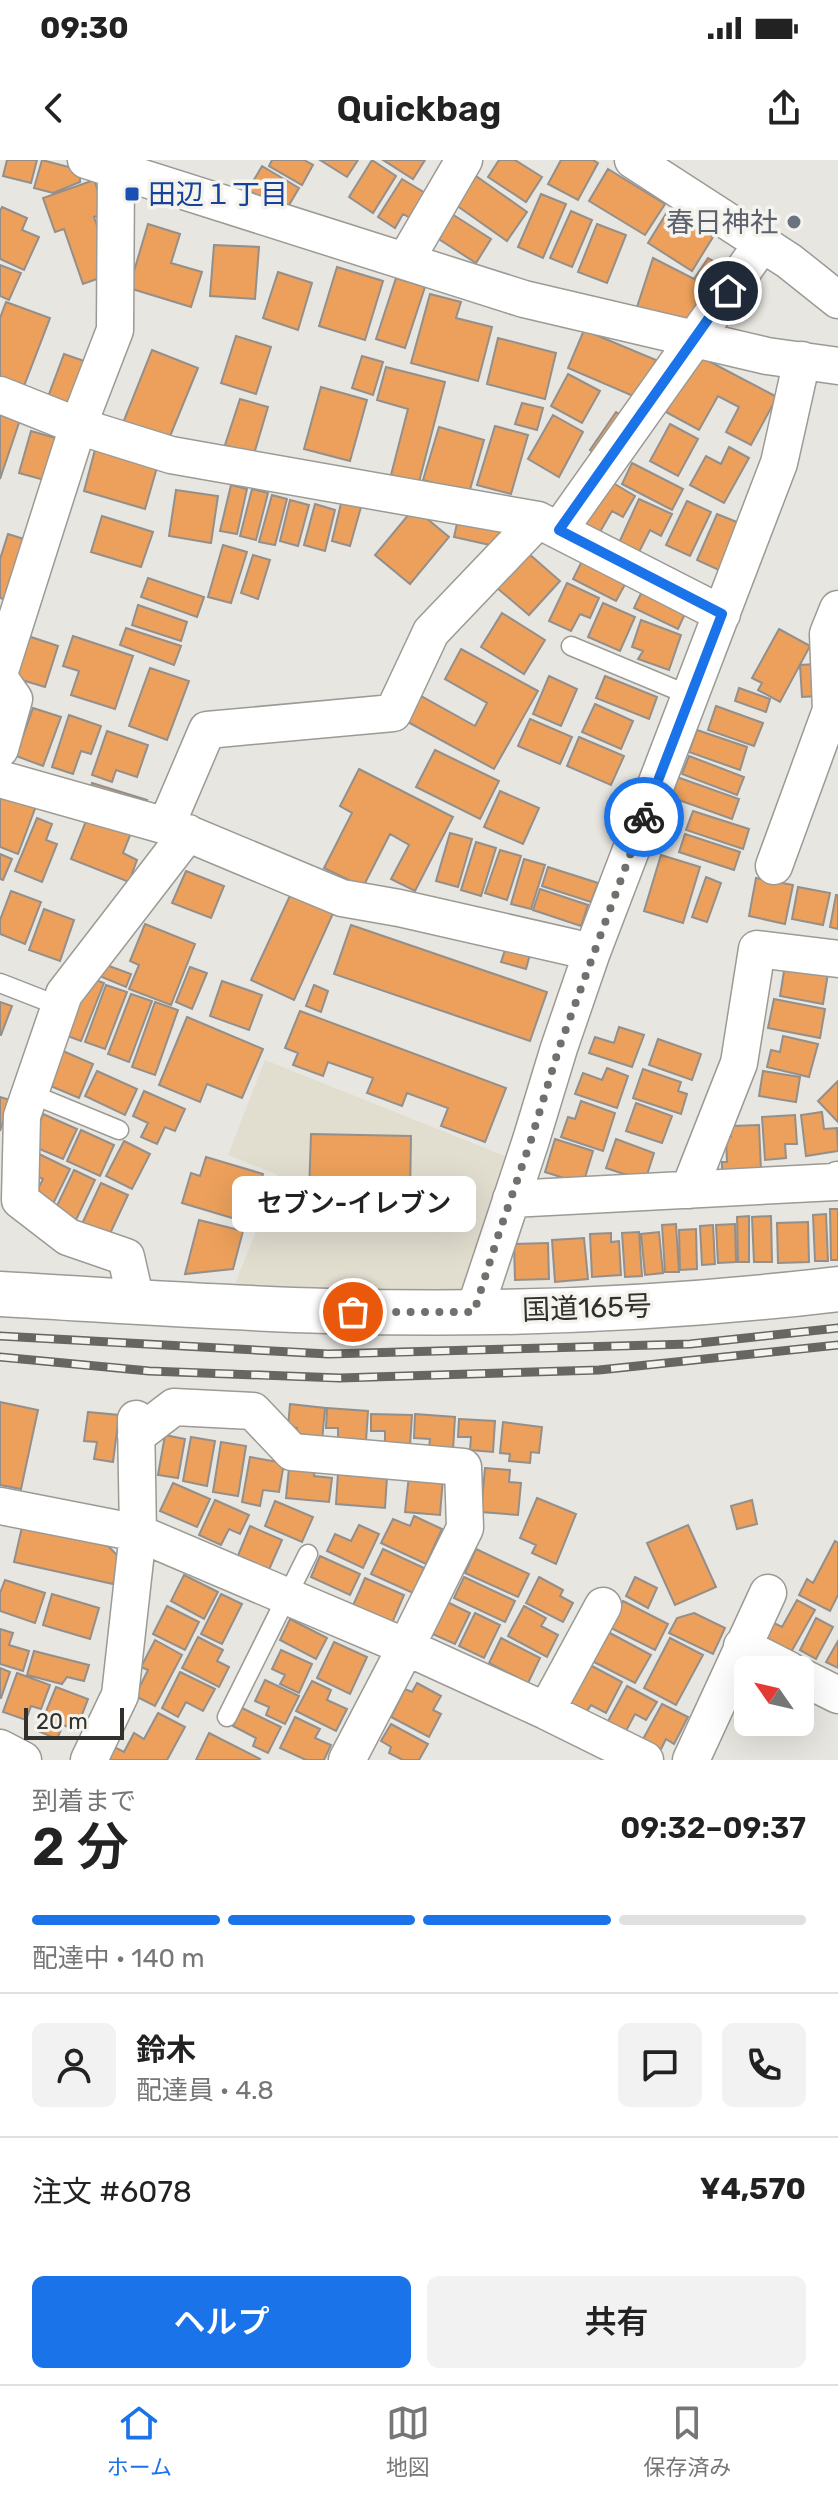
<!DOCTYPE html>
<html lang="ja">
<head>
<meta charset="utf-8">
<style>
	body { margin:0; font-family:Rubik,"Noto Sans JP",sans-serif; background:#f2f2f2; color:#222; height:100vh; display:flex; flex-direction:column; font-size:30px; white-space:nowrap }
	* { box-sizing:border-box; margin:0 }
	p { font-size:26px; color:#767676 }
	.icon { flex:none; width:44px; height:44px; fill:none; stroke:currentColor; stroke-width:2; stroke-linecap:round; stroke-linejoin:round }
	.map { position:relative; height:1600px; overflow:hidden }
	.side { display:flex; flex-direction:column; background:#fff; flex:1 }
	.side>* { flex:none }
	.needle { width:52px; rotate:304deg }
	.fabs { position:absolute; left:734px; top:1496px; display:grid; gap:16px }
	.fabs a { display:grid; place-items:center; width:80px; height:80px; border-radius:12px; background:#fff; box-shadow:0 8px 32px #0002; font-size:40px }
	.scale { position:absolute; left:24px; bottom:20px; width:100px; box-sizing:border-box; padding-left:8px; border:4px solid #30302d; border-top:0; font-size:22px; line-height:28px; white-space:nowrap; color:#30302d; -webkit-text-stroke:6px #f5f3ed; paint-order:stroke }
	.pin { position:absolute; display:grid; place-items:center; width:68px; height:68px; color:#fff; margin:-34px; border:4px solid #fff; border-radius:50%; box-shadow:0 2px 8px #0007 }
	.courier { position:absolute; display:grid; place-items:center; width:80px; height:80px; margin:-40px; border:6px solid #1a73e8; border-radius:50%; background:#fff; color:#222; box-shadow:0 2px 10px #0007 }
	.bubble { position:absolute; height:56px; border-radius:12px; background:#fff; box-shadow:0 8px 32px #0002; font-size:26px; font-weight:600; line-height:56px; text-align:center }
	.headline em { font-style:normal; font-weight:600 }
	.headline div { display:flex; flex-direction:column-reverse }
	.headline { display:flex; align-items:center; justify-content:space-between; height:136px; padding:0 32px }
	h1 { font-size:52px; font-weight:600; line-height:60px }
	.bar { display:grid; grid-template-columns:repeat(4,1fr); gap:12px 8px; align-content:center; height:96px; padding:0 32px }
	.bar i { height:10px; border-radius:6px; background:#e0e0e0 }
	.bar .current { background:#1a73e8 }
	.bar p { grid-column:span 4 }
	.line { display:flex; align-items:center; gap:20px; padding:0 32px; border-top:2px solid #e0e0e0 }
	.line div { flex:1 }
	.round { display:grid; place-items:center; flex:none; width:84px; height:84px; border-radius:12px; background:#f2f2f2 }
	.button { display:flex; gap:16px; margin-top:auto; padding:16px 32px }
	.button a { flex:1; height:92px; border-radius:12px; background:#1a73e8; color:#fff; font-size:32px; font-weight:600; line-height:92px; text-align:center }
	.button a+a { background:#f2f2f2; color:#222 }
	.status { display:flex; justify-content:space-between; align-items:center; height:56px; padding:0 40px; background:#fff; direction:ltr }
	.status svg { height:22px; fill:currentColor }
	header { display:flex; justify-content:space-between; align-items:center; height:104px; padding:0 32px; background:#fff; font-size:36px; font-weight:600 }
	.tab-bar { display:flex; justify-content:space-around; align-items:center; height:112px; border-top:2px solid #e0e0e0; background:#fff; font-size:22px; color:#767676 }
	.tab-bar a { display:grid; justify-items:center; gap:4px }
	.tab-bar .current { color:#1a73e8 }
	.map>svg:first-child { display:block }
</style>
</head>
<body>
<div class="status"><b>09:30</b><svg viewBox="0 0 49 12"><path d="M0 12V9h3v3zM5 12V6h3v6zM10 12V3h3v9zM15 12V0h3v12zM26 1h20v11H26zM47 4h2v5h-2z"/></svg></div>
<header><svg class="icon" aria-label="back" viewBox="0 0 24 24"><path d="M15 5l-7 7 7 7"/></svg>Quickbag<svg class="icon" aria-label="share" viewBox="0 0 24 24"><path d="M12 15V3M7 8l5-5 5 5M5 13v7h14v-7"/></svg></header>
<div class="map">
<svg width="838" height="1600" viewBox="0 0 838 1600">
	<rect width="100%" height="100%" fill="#e8e6e0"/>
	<path fill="#e1ddcf" d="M265,900L515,1000L472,1132L234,1127L278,1015L228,995Z"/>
	<path fill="#eca05b" stroke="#948f8b" stroke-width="2" d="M7,0H37L31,23L3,16Z
		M42,0L80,10V22L53,33L34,28Z
		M272,0H304L313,5L302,25L269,6Z
		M320,0H358L347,17Z
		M372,0L396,16L373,53L349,37Z
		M383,0H425L413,19Z
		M499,0H515L542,17L526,42L488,17Z
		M561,0H593L598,3L578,40L548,24Z
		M262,6L299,28L285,52L248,30Z
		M608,9L665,44L645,75L589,41Z
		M476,16L527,52L507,81L456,45Z
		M402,19L427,34L412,59L403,54L395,68L378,57Z
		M94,20L106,53L94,57L103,83L105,116L83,124L64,69L55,72L43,38Z
		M541,34L566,44L543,98L518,87Z
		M2,47L27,58L22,70L39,77L24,110L0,99V51Z
		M669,49L713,77L692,111L648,83Z
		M571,51L592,60L572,107L550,98Z
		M452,54L491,79L476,103L437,78Z
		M148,64L180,74L171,103L202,112L191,147L129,128Z
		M597,64L626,75L607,123L578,112Z
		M214,85L259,87L255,139L210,136Z
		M653,98L694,119L708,98L731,111L689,167L636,150Z
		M0,105L21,113L9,140L0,136Z
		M337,107L383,121L365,180L319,166Z
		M278,112L312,123L298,170L263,158Z
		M396,118L425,127L405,188L376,179Z
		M430,134L461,142L456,158L492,167L478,221L411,203Z
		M6,142L50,158L24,226L0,217V158Z
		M584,170L656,200L640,239L568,208Z
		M236,176L271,187L256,234L221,223Z
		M498,178L556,193L545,239L487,224Z
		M152,190L198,208L166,286L121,268Z
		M64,194L90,203L75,246L48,237Z
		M697,195L777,237L751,285L726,272L739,247L718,236L699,270L666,252Z
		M362,196L383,202L373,235L352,228Z
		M386,207L445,222L419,322L391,315L408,249L377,240Z
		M568,214L600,231L582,263L551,246Z
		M321,227L367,240L350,301L304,289Z
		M240,239L268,247L254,294L225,285Z
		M522,243L543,248L537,270L515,264Z
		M0,250L21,257L0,319Z
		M616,252L629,260L604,299L590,290Z
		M553,255L583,272L559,317L528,299Z
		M670,264L698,279L678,316L650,301Z
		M495,266L528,275L511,334L477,325Z
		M439,267L484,280L469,333L423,320Z
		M31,271L59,279L48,321L19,313Z
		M96,286L158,304L145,349L84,331Z
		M729,287L749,298L724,343L690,325L706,296L721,304Z
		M632,303L683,329L672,350L622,324Z
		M608,320L635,336L623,357L612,351L600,372L584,363Z
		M231,325L247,329L237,374L220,371Z
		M252,329L268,333L256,380L240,376Z
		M176,330L218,336L211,383L169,376Z
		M272,335L287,339L275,385L259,382Z
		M343,335L363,340L350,386L332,381Z
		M639,339L672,354L661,376L650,370L638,394L618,385Z
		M290,340L309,345L298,386L280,381Z
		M687,341L711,352L690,396L666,385Z
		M315,344L335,350L325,391L304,385Z
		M414,348L449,377L410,424L375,395Z
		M460,350L505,361L499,387L454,377Z
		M717,354L742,364L721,411L697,400Z
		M102,356L153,372L141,407L91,392Z
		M8,374L33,382L13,442L0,438V399Z
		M223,385L247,392L231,443L208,437Z
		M528,393L560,421L529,455L497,428Z
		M253,395L270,400L258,439L241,433Z
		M584,397L628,419L616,441L573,419Z
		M148,418L204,437L197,457L141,437Z
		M567,423L599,438L590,458L580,454L571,471L549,461Z
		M645,425L689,445L678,469L634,448Z
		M603,443L635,457L620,491L588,477Z
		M138,445L187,462L181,481L132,465Z
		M502,453L545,480L524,514L481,487Z
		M641,460L681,475L669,510L638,499L643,491L632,487Z
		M126,468L181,486L174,505L120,485Z
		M779,469L810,486L780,542L758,530L762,523L752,518Z
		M25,475L58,486L45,527L12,517Z
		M73,476L133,496L115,549L71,535L79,511L63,506Z
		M461,489L538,531L494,609L406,561L419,535L475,566L487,543L445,519Z
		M816,504L818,536L802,537L800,505Z
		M150,508L189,521L167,580L129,566Z
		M549,516L577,529L561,566L533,554Z
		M605,516L657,537L649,559L596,538Z
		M739,528L770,539L766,552L735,541Z
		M595,544L633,561L621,589L582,572Z
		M716,546L763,563L754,586L708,570Z
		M33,548L61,557L43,606L16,596Z
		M69,555L101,566L91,594L81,591L73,614L52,607Z
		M530,559L572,577L560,604L518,586Z
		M697,570L747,587L740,610L689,592Z
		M107,571L148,585L137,617L116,610L112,622L92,615Z
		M579,577L624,596L611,625L567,606Z
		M435,590L499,621L480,659L416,627Z
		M689,596L744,617L737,635L682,614Z
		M359,609L453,657L415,731L391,719L409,685L390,674L363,727L324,708L352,653L340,646Z
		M677,617L739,639L732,659L670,637Z
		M92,623L147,640L143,653L89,636Z
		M500,631L539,648L523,684L484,667Z
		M0,632L36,646L18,694L0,687Z
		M693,651L749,669L743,689L686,670Z
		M88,656L131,673L123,693L137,700L129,722L71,699Z
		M37,658L52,664L46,680L57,684L42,722L15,711Z
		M450,673L472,679L458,727L436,721Z
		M685,674L740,692L734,710L679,692Z
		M476,682L496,688L481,736L461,730Z
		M500,690L521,696L507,740L485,733Z
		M0,694L12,699L3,720L0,719Z
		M661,695L700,707L683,763L644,751Z
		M524,699L545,705L531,749L511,744Z
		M548,707L598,723L591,742L542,726Z
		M186,711L224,726L211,758L172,743Z
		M706,717L721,723L707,762L692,757Z
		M756,718L793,725L785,764L749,756Z
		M798,727L830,733L823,765L792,759Z
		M293,729L335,749L294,840L251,820Z
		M540,729L588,745L581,766L533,750Z
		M11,731L41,742L25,784L0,774V760Z
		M836,735H838V769L830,767Z
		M44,749L74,760L60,801L29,790Z
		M145,764L195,784L171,845L129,829L139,805L130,801Z
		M351,765L547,832L530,881L334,814Z
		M508,781L532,787L526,809L501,802Z
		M101,803L131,814L126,827L97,815Z
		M785,805L828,813L823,844L780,836Z
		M190,807L207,813L192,849L176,842Z
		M82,815L104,823L81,881L59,873Z
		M222,821L262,835L249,870L210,856Z
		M106,825L127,832L105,889L85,882Z
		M314,825L328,831L321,852L306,846Z
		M131,834L152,841L129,902L108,894Z
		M774,839L825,849L820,878L768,868Z
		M0,842L12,846L1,875H0Z
		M155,842L178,850L155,915L132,907Z
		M300,851L506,928L485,982L441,966L448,948L407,933L402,946L367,933L373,918L328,902L323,916L293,905L298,893L285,888Z
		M187,857L263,889L242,938L207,924L200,942L159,925Z
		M619,867L644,875L632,907L589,893L595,877L614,883Z
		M783,876L818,884L809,917L767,907L771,890L780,892Z
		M658,879L701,894L692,920L649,905Z
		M56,888L93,904L79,938L41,922Z
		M607,908L628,916L617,948L575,934L583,913L602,920Z
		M643,909L681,922L678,931L687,934L681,954L633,938Z
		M97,911L137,929L125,955L85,936Z
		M763,911L800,917L796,942L759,936Z
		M838,921V962L818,941Z
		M144,931L185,949L175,971L165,967L157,984L141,977L148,963L133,956Z
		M0,937L10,940L0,971Z
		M581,941L615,953L603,991L561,977L568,957L575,959Z
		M636,943L672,956L662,983L626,971Z
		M822,952L824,969L837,968L838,991L806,996L801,955Z
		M43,954L77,969L63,999L30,985Z
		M795,955L797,984H785L786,998L765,1000L762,957Z
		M759,965L761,1010L722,1013V1002H727L726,978L731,977V966Z
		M81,970L114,985L100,1016L67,1001Z
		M311,974L411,976L410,1035L309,1033Z
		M555,979L593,991L583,1024L545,1012Z
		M616,979L654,993L645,1021L606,1008Z
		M124,981L150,994L132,1029L106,1016Z
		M37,993L70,1009L53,1044L35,1035L43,1019L28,1012Z
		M206,997L263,1014L249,1063L182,1043L191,1013L200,1016Z
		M74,1010L95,1020L75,1062L54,1052Z
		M101,1023L128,1035L108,1078L81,1066Z
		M830,1049H838V1100H831Z
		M826,1054L828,1101H815L813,1055Z
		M749,1056V1102H738L737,1057Z
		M771,1056L772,1102H754L752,1057Z
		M199,1060L243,1071L233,1109L185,1114Z
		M808,1062L809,1102L778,1103L777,1063Z
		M676,1064L679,1112H665L662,1065Z
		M735,1064L736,1102L718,1103L716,1065Z
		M713,1065L715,1104L702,1105L700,1066Z
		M696,1069L697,1109L680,1110L679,1070Z
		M639,1072L642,1116L625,1117L622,1073Z
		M659,1072L663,1113L645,1115L641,1074Z
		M611,1073V1082L619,1081L621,1115L592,1117L590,1074Z
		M584,1078L588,1119L555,1122L552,1080Z
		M548,1083L549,1119L515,1120L514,1084Z
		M0,1242L38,1250L21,1329L0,1325Z
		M290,1244L325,1248L322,1282L296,1279L297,1268L288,1267Z
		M327,1248L368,1251L366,1281L338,1279V1268H326Z
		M88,1252L119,1255L113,1302L94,1299L97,1282L84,1281Z
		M371,1254L412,1255L410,1286H385V1271H371Z
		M415,1254L455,1257L453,1290L429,1288L430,1279L414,1278Z
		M459,1259L495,1261L493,1292L470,1290L471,1277H458Z
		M503,1262L542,1267L539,1293L531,1292L530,1303L509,1301L510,1294L500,1293Z
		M165,1275L185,1279L178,1318L158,1315Z
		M191,1277L215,1281L207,1326L183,1321Z
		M221,1282L246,1286L238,1336L213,1332Z
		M250,1297L284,1303L279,1332L263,1330L260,1346L242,1342Z
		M289,1308L315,1310L314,1316L332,1318L329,1342L286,1338Z
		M485,1308L510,1310L509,1322L521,1323L518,1355L481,1352Z
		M338,1313L387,1317L385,1348L336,1344Z
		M409,1315L443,1318L440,1355L405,1352Z
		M173,1323L210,1339L197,1367L160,1351Z
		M537,1338L576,1354L556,1404L532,1393L536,1385L520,1378Z
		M215,1340L249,1355L240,1374L229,1369L221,1385L199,1375Z
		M752,1340L757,1364L737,1369L731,1346Z
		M275,1341L313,1357L302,1382L265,1366Z
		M414,1356L442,1369L426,1404L381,1383L393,1359L410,1366Z
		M359,1365L379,1374L363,1408L327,1391L335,1374L351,1381Z
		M688,1365L716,1427L675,1445L647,1383Z
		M250,1366L282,1380L268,1412L237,1398Z
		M22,1367L108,1386L120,1398L113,1424L14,1402Z
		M835,1381L838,1383V1435L830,1451L799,1435L807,1419L813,1423Z
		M383,1389L424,1408L413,1433L371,1414Z
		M476,1389L529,1414L518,1437L465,1413Z
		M320,1396L360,1414L350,1435L311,1417Z
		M184,1415L218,1432L204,1459L171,1441Z
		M464,1417L515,1441L505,1462L454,1438Z
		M539,1417L563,1430L560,1436L573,1443L563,1462L526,1443Z
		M635,1417L657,1428L648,1448L626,1436Z
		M365,1418L404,1435L390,1468L351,1450Z
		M5,1420L45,1433L35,1463L0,1451V1433Z
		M52,1434L99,1448L90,1479L43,1465Z
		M221,1434L242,1444L222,1484L201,1474Z
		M443,1440L470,1453L455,1484L428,1472Z
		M797,1440L815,1450L790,1494L761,1478L770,1461L782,1467Z
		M623,1441L668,1464L655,1490L609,1467Z
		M167,1446L199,1462L185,1490L153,1474Z
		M524,1446L546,1458L541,1466L558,1475L547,1497L508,1476Z
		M475,1453L500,1465L484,1498L459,1486Z
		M694,1453L725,1468L713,1494L669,1473L677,1458Z
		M816,1458L833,1467L816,1499L800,1490Z
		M290,1459L327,1478L316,1499L280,1480Z
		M0,1469L13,1473L9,1485L29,1491L23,1511L0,1504Z
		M608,1472L651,1495L635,1523L592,1501Z
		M198,1477L223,1490L217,1501L229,1507L219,1527L182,1508Z
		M501,1478L540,1498L528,1523L489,1503Z
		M670,1478L703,1495L676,1545L644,1528Z
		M155,1480L182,1495L155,1546L135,1536L148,1510L141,1507Z
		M838,1481V1508L826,1502Z
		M334,1482L367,1497L350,1534L317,1518Z
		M281,1490L312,1504L299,1533L280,1524L285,1515L272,1509Z
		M34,1491L89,1505L84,1521L67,1517L62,1524L27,1515Z
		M590,1505L622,1522L606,1553L591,1545L586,1553L568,1543Z
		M0,1508L10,1512L1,1538H0Z
		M180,1512L215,1529L203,1551L186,1542L178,1557L162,1548Z
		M17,1513L50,1525L41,1549L31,1546L26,1560L3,1552Z
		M265,1520L299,1536L285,1564L266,1555L269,1547L255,1541Z
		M312,1521L331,1530L327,1540L347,1549L336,1571L296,1551Z
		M417,1523L441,1536L433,1550L441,1554L429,1577L391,1557L405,1529L412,1532Z
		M627,1526L657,1542L646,1560L635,1554L626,1571L608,1561Z
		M56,1527L88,1539L76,1570L63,1565L57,1579L38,1571Z
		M662,1544L688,1557L674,1584L666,1579L660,1591L642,1581Z
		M242,1548L281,1567L268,1593L253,1586L256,1578L233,1566Z
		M158,1553L185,1567L167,1600H107L114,1587L124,1592L134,1573L144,1579Z
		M295,1557L320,1569L315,1578L331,1585L324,1600H306L280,1588Z
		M391,1564L428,1584L419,1600H403L389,1593L391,1587L381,1581Z
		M209,1573L260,1599L259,1600H196Z"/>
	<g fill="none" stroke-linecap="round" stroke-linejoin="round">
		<defs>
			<path id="service" d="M571,486L691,536
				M0,823L59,846
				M29,933L119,970
				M227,1557L308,1394"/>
			<path id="minor" d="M86,0L524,139L767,196L838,206
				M633,0L789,101L838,140
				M405,101L464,0
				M0,235L78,266L171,295L538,360L722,454
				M559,370L762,84
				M0,511L78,266L115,170L116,10
				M0,519L14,539L0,589
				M0,619L177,669L342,738L399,748L592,792
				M166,666L207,570L393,553L431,472L538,360
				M774,706L831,550L828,474L838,449
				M689,1030L739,903L757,789L838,799
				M511,1039L835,1022L838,1020
				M136,1141L126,1097L68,1077L20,1040L22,956L64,834L188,673
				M474,1152L531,980L559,888L592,792L779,303L802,200
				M136,1276L174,1247L253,1251L292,1292L463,1307L465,1368L406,1487L347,1600
				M0,1346L138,1373L406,1487L546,1551L645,1600
				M742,1486L789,1510
				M800,1516L838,1535
				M546,1551L603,1446
				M0,1588L23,1600
				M89,1600L120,1535L138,1373L136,1259
				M691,1600L768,1433"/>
			<path id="trunk" d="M0,1134C109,1140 219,1148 328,1151C496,1156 671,1149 838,1129"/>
		</defs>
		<use href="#service" stroke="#9c9a94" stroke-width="21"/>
		<use href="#minor" stroke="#9c9a94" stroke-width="39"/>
		<use href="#trunk" stroke="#9c9a94" stroke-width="47"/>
		<use href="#service" stroke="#fff" stroke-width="18"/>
		<use href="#minor" stroke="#fff" stroke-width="36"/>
		<use href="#trunk" stroke="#fff" stroke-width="44"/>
		<defs>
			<path id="rail" d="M0,1176L328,1194L690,1184L838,1168
				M0,1197L149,1211L340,1218L599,1210L838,1185"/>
		</defs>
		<use href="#rail" stroke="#676663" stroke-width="9"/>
		<use href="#rail" stroke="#f5f3ed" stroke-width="6" stroke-dasharray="18" stroke-linecap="butt"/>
	</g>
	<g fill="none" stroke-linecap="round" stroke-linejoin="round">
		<path stroke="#70706c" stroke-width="8" stroke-dasharray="0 14.4" d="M353,1152H474L499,1073L531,980L559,888L644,657"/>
		<path stroke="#1a73e8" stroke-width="10" d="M644,657L722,454L559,370L728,131"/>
	</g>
	<rect fill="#1a4fb4" stroke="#f5f3ed" stroke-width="3" x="124" y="26" width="16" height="16" rx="4"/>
	<circle fill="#6b7280" stroke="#f5f3ed" stroke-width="3" cx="794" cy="62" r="8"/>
	<g text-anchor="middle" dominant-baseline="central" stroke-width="7" stroke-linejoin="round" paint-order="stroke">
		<g font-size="28" fill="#164399" stroke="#f5f3ed" text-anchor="start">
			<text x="148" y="34">田辺１丁目</text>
		</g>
		<g font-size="28" fill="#5b616d" stroke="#f5f3ed" text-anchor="end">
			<text x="778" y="62">春日神社</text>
		</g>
		<g font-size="28" fill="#30302d" stroke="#f5f3ed">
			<text transform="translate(587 1148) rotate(-2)">国道165号</text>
		</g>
	</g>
</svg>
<div class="fabs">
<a><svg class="needle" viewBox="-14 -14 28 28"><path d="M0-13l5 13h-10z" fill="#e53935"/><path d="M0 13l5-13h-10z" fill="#767676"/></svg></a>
</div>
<div class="scale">20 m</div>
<div class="pin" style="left:353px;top:1152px;background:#ea580c"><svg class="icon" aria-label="bag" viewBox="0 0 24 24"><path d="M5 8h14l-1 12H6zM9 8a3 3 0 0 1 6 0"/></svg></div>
<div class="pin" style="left:728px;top:131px;background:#1f2937"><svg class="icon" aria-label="home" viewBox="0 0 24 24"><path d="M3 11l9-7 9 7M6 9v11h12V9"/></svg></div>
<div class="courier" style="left:644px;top:657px"><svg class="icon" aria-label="bike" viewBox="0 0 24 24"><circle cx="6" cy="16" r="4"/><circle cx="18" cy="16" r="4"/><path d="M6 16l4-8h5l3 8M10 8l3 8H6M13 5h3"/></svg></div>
<div class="bubble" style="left:232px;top:1016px;width:244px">セブン-イレブン</div>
</div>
<section class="side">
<div class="headline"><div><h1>2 分</h1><p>到着まで</p></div><em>09:32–09:37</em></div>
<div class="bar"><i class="current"></i><i class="current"></i><i class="current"></i><i></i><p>配達中 · 140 m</p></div>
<div class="line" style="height:144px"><a class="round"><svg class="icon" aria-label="person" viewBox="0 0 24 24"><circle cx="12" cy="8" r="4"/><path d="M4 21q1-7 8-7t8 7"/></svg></a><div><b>鈴木</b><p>配達員 · 4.8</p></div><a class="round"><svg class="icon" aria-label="chat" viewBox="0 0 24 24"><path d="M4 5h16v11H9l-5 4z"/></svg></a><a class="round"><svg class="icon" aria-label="phone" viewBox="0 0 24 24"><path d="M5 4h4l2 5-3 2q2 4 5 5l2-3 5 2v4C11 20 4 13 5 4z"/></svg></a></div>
<div class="line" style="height:104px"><div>注文 #6078</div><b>¥4,570</b></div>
<div class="button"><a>ヘルプ</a><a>共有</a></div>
</section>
<nav class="tab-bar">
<a class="current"><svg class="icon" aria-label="home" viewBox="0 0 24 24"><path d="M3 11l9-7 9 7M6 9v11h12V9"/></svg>ホーム</a>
<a><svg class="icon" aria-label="map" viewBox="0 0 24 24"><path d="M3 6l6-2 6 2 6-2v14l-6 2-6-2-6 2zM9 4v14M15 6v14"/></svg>地図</a>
<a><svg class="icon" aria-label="saved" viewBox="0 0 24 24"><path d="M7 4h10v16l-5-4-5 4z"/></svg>保存済み</a>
</nav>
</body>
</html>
